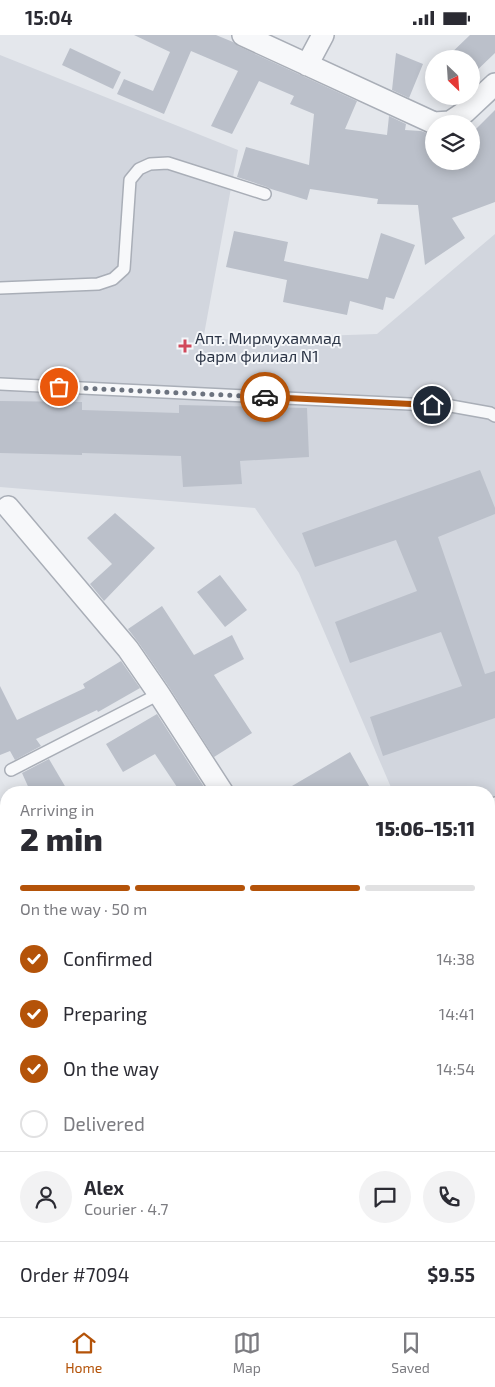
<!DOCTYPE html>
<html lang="en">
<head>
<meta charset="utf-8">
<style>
	body { margin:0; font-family:"Exo 2",sans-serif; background:#f2f2f3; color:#2b2b33; height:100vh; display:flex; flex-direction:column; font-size:19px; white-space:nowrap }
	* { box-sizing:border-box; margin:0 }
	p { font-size:16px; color:#7c7c81 }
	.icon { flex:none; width:28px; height:28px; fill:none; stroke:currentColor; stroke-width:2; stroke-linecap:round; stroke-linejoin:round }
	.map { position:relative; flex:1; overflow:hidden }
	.details { position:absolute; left:0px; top:751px; width:495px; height:531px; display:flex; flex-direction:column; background:#fff; border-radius:20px 20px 0 0; box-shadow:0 2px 12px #0003 }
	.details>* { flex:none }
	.needle { width:32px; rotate:155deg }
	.fabs { position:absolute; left:425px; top:15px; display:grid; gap:10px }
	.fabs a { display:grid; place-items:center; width:55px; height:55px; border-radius:50%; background:#fff; box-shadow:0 2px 12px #0003; font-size:25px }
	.pin { position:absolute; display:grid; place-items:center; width:42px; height:42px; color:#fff; margin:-21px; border:2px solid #fff; border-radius:50%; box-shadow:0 1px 5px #0007 }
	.courier { position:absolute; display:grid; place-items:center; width:50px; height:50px; margin:-25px; border:4px solid #b45309; border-radius:50%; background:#fff; color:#222; box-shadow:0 1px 6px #0007 }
	.summary em { font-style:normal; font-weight:800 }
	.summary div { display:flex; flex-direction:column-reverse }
	.summary { display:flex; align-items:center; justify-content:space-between; height:85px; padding:0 20px }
	h1 { font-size:32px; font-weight:800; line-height:38px }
	.bar { display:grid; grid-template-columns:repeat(4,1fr); gap:8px 5px; align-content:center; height:60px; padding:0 20px }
	.bar i { height:6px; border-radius:4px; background:#e1e1e2 }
	.bar .current { background:#b45309 }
	.bar p { grid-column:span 4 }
	.line { display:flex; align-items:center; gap:12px; padding:0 20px; border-top:1px solid #e1e1e2 }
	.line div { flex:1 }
	.round { display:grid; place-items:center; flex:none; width:52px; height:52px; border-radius:26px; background:#f2f2f3 }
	ol { padding:0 20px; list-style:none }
	li { display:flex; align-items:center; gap:15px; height:55px }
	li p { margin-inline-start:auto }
	li .icon { padding:5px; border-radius:50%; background:#b45309; color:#fff; stroke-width:4 }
	li:last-child { color:#7c7c81 }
	li i { width:28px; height:28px; border:2px solid #e1e1e2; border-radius:50% }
	.status { display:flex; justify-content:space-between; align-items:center; height:35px; padding:0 25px; background:#fff; direction:ltr }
	.status svg { height:14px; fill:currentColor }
	.dock { display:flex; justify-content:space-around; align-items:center; height:70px; border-top:1px solid #e1e1e2; background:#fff; font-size:14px; color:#7c7c81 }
	.dock a { display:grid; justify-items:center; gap:2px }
	.dock .current { color:#b45309 }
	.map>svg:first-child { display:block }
</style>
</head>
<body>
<div class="status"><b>15:04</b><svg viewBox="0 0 49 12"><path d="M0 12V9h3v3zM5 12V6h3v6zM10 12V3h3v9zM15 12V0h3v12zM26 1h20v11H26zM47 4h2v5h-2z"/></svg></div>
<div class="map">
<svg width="495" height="1282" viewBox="0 0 495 1282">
	<rect width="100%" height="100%" fill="#e4e7ec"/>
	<path fill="#d2d6de" d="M0,20L238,115L203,305L377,299L495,199V931L489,924V758L393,757L299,538L255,473L0,452Z
		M495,971V1208L489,1210V976Z"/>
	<path fill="#bbc0ca" d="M134,0H216L233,7L238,11L357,66L345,94L387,100L389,81L406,89L405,95L421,96L432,100L431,118H434V126H471V99L495,75V167L452,183L465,203L425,230L418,170L377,169L378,164L310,154L307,165L271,154L267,152L237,142L246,112L309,130L314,79L290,69L294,61L259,46L232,99L211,91L238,36L191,16L164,79L117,59L124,44L153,56L170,17Z
		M470,0H495V18L471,41V24H445Z
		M70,13L121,37L113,54L62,30Z
		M396,18L423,29L409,63L392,55Z
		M234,196L288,207L284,226L368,244L381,198L415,210L394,264L386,262L383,275L350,266L347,280L283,267L287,245L226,232Z
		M0,366L82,367V375L179,378V370L307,373L309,422L240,426L242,449L183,452L181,421L82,418V420L0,418Z
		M480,435L495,473V479L438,502L485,639L495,636V683L383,721L370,682L462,651L441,597L350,628L335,587L417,556L396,505L315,532L302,498Z
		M115,478L155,513L104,566L90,549L112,529L87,503Z
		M220,540L247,575L225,592L197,557Z
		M162,571L194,620L232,600L244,624L214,640L252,698L214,722L169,652L138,607L128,594Z
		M121,626L140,653L98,677L97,675L36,704L41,711L15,725L10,716L0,720V651L17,685L85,653L83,649Z
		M157,679L208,758H181L155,719L123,737L106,709Z
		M350,717L373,758H280Z
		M49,724L69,758H31L22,738Z"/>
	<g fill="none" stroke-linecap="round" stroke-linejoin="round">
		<defs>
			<path id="service" d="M0,253L98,249L113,244L124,234L130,145L139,134L150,129L168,128L265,159
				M0,349L451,371L490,378L495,381
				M11,735L159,659
				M489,771L495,768"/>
			<path id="minor" d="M243,0L434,88L450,87L465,77L495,49
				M307,30L323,0
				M8,472L128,614L159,659L223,758
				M0,1056L6,1073L4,1094"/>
			<path id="primary" d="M489,1235L495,1233
				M0,1240L6,1239"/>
		</defs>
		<use href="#service" stroke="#a9aeb7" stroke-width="14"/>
		<use href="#minor" stroke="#a9aeb7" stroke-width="24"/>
		<use href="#primary" stroke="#a3abb8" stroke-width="30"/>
		<path stroke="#c2c5cb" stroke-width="3" stroke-dasharray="4 4" stroke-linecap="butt" d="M0,1189H6
			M489,1195L495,1197"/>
		<use href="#service" stroke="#f7f8fa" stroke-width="11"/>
		<use href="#minor" stroke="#f7f8fa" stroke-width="21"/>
		<use href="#primary" stroke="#fff" stroke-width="28"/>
		<path stroke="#7d8696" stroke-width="1" d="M0,1253H6
			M489,1267H495
			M0,1273H6
			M357,1276L495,1279"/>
	</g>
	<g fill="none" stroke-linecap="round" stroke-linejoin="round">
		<path stroke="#6c737f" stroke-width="5" stroke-dasharray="0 9" d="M59,352L265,362"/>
		<path stroke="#b45309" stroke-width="6" d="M265,362L432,370"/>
	</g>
	<path fill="#d1495b" stroke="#f4f6f9" stroke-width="2" d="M182.5 303.5h5v5h5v5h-5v5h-5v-5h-5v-5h5z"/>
	<g text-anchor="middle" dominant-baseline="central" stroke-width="4" stroke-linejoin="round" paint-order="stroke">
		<g font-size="16" fill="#2b3445" stroke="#f4f6f9" text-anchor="start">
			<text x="195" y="302">Апт. Мирмухаммад<tspan x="195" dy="18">фарм филиал N1</tspan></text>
		</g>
	</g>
</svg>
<div class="fabs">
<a><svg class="needle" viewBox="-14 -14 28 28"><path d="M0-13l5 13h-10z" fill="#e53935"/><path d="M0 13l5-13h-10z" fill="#7c7c81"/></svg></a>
<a><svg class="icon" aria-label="layers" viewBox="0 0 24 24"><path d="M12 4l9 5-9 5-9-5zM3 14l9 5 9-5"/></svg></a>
</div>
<div class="pin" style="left:59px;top:352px;background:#ea580c"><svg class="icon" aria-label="bag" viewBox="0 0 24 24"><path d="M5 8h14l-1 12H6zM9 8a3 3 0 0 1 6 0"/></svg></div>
<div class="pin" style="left:432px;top:370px;background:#1f2937"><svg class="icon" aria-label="home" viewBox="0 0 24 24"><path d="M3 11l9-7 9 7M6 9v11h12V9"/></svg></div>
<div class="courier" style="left:265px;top:362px"><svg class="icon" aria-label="car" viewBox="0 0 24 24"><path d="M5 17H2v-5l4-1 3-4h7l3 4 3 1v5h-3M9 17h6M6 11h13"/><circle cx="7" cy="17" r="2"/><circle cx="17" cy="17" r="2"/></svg></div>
<section class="details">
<div class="summary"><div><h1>2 min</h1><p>Arriving in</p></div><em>15:06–15:11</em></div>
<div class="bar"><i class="current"></i><i class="current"></i><i class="current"></i><i></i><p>On the way · 50 m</p></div>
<ol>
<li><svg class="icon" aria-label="check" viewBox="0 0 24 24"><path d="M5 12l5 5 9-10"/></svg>Confirmed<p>14:38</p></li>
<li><svg class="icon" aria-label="check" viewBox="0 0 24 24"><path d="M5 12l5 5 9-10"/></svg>Preparing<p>14:41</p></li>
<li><svg class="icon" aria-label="check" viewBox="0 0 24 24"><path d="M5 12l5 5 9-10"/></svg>On the way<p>14:54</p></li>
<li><i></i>Delivered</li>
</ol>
<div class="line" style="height:90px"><a class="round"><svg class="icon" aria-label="person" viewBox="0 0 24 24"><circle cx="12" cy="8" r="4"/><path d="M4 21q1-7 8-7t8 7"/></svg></a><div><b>Alex</b><p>Courier · 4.7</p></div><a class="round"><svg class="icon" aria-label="chat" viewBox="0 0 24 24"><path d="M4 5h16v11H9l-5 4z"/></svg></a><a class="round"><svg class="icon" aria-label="phone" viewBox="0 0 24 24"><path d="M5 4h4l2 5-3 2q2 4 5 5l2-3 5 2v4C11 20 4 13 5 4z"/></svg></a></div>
<div class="line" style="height:65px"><div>Order #7094</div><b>$9.55</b></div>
</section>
</div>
<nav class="dock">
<a class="current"><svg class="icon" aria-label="home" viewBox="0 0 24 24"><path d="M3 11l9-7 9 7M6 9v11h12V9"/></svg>Home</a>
<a><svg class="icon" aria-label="map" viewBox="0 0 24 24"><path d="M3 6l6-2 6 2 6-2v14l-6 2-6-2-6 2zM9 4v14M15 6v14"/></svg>Map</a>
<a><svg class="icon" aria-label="saved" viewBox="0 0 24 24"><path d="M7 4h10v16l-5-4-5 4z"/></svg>Saved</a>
</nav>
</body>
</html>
